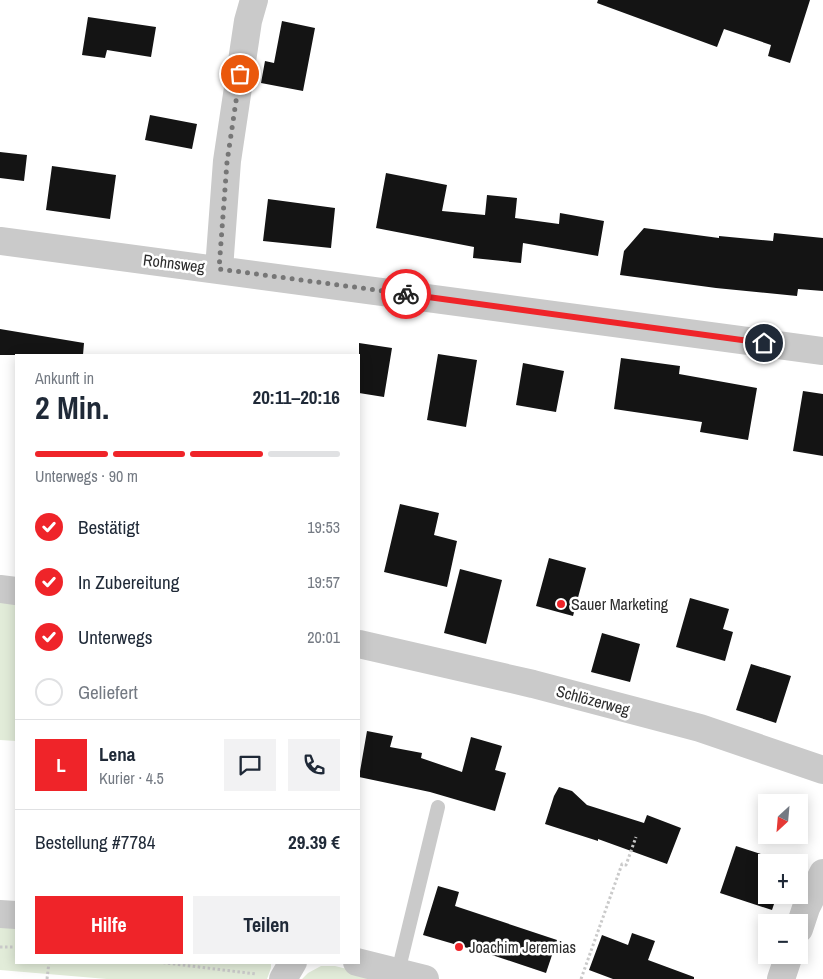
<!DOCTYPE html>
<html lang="de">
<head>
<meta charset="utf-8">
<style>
	body { margin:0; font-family:"Archivo Narrow",sans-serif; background:#f2f2f3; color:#1f2937; height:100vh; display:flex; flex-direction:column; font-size:19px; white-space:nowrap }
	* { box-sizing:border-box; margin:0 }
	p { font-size:16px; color:#747a83 }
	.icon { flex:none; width:28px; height:28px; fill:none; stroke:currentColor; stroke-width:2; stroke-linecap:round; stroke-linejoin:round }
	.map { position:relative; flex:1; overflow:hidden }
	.sheet { position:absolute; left:15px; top:354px; width:345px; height:610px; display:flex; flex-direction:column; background:#fff; border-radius:0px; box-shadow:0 2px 12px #0003 }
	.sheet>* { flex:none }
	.needle { width:32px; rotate:206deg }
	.buttons { position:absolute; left:758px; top:794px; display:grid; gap:10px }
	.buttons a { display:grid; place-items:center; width:50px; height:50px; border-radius:0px; background:#fff; box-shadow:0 2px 12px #0003; font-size:25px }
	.pin { position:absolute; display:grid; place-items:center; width:42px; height:42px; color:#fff; margin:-21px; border:2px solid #fff; border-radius:50%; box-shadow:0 1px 5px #0007 }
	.courier { position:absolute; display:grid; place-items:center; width:50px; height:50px; margin:-25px; border:4px solid #ef2429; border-radius:50%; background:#fff; color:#222; box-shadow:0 1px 6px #0007 }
	.overview em { font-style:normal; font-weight:800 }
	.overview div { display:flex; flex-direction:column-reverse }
	.overview { display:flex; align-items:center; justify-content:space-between; height:85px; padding:0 20px }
	h1 { font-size:32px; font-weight:800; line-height:38px }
	.bar { display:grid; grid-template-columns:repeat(4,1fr); gap:8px 5px; align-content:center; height:60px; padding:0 20px }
	.bar i { height:6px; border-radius:4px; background:#e0e1e3 }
	.bar .active { background:#ef2429 }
	.bar p { grid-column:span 4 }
	.line { display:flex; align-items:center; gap:12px; padding:0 20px; border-top:1px solid #e0e1e3 }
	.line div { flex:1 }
	.round { display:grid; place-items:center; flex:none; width:52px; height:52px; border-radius:0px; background:#f2f2f3 }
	ol { padding:0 20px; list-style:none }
	li { display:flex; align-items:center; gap:15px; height:55px }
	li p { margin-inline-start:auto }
	li .icon { padding:5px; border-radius:50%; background:#ef2429; color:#fff; stroke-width:4 }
	li:last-child { color:#747a83 }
	li i { width:28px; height:28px; border:2px solid #e0e1e3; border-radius:50% }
	.button { display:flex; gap:10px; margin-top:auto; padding:10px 20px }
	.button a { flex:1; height:58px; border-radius:0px; background:#ef2429; color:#fff; font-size:20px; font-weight:800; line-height:58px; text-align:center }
	.button a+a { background:#f2f2f3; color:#1f2937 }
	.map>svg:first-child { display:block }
</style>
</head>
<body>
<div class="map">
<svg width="823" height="979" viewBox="0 0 823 979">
	<rect width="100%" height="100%" fill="#fff"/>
	<path fill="#e2ecd9" d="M0,602L16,604V741L0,740Z
		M0,926L16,927V962H271V968L267,979H107L0,970Z
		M321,966H335L387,979H302L308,973Z"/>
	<path fill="#141414" d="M598,0H810L790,63L768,56L771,45L724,29L717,47L597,3Z
		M88,17L156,27L151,57L107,50L105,58L82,55Z
		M282,21L315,28L303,91L261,83L265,61L274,63Z
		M150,115L197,124L192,149L145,140Z
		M0,152L27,155L24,181L0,178Z
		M52,166L116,175L110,219L46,210Z
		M386,173L447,185L442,211L485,215L487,195L517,198L515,218L559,224L560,213L604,221L598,256L523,243L521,263L473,258L474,247L376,228Z
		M268,199L335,208L331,248L263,241Z
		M644,228L719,238V236L773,241L774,233L823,238V291L798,289L797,296L716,288L620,275L624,251Z
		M0,329L84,343L83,355H0Z
		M359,343L392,348L384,397L359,393Z
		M438,354L477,360L466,427L427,420Z
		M621,358L680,366L679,374L757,388L748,440L700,432L702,422L614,409Z
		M523,363L564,371L556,412L516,405Z
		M803,391L823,394V456L793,451Z
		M400,504L439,513L434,535L457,541L447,587L384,572Z
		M549,558L586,568L573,616L536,606Z
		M460,569L502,580L486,644L444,633Z
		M690,598L729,609L723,629L733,632L725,661L676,647Z
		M602,633L640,644L630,682L591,672Z
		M751,664L791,676L776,723L736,710Z
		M367,731L393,736L390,747L422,753L421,758L462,772L471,737L502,746L495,770L506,773L495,811L430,792L359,777Z
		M559,787L572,791L587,805L644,823L647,815L681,828L667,864L598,839V841L545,824L554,796Z
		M736,846L786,862H766V895H777L772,910L720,893Z
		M438,886L459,892L455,906L557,940L546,973L471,948V949L423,935Z
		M632,933L655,941L648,960L694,977V979H613L589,970L602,935L628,945Z"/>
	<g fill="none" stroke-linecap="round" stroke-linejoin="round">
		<path stroke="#cacaca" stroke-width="3" stroke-dasharray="2.5 2.5" stroke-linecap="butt" d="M0,947H16
			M158,962L256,974
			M47,979L49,962
			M581,979L622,864L626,865L636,837"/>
		<path stroke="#cacaca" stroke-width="14" d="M398,972L438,807"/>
		<path stroke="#cacaca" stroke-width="28" d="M0,241L823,351
			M219,269L227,161L248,21L254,0
			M0,589L16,591
			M359,644L533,684L700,728L823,770
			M0,914L16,915
			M799,929L806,908L823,873
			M357,962L425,979
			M283,979L293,962
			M781,979L789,955"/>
	</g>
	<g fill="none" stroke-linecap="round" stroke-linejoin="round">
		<path stroke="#767676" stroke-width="5" stroke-dasharray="0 9" d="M240,74L227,162L219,269L406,294"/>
		<path stroke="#ef2429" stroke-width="6" d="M406,294L764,343"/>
	</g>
	<g fill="#ef2429" stroke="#fff" stroke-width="2">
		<circle cx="561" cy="604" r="5"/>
		<circle cx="459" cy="947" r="5"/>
	</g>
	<g text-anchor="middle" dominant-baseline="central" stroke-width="5" stroke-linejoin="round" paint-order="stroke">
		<g font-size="16" fill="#2d2d2d" stroke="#fff">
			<text transform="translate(174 263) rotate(7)">Rohnsweg</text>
			<text transform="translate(593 700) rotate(15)">Schlözerweg</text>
		</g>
		<g font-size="16" fill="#2d2d2d" stroke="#fff" text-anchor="start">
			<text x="571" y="604">Sauer Marketing</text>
			<text x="469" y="947">Joachim Jeremias</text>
		</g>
	</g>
</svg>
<div class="buttons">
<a><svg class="needle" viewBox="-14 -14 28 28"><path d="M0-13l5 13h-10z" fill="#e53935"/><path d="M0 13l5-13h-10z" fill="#747a83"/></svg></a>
<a>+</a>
<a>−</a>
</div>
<div class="pin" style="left:240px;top:74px;background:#ea580c"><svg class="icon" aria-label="bag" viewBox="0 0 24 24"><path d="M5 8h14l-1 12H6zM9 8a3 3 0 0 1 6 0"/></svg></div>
<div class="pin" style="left:764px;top:343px;background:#1f2937"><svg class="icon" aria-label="home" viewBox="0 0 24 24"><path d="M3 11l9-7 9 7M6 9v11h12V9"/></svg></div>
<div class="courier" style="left:406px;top:294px"><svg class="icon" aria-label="bike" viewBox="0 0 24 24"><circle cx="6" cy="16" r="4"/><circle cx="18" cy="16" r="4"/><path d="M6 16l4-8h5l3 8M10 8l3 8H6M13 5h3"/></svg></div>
<section class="sheet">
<div class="overview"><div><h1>2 Min.</h1><p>Ankunft in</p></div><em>20:11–20:16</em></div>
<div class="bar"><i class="active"></i><i class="active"></i><i class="active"></i><i></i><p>Unterwegs · 90 m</p></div>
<ol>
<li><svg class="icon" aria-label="check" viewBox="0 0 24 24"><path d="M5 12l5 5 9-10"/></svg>Bestätigt<p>19:53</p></li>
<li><svg class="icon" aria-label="check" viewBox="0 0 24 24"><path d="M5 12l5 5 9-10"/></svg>In Zubereitung<p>19:57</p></li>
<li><svg class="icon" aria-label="check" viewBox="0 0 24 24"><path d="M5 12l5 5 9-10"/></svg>Unterwegs<p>20:01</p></li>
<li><i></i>Geliefert</li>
</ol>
<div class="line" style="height:90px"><b class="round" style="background:#ef2429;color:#fff">L</b><div><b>Lena</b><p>Kurier · 4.5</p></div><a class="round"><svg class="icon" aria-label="chat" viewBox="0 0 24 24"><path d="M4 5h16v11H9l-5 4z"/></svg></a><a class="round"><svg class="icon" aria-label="phone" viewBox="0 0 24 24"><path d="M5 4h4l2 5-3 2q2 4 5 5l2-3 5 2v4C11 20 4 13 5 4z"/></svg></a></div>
<div class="line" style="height:65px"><div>Bestellung #7784</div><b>29.39 €</b></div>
<div class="button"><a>Hilfe</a><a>Teilen</a></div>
</section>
</div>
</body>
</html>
